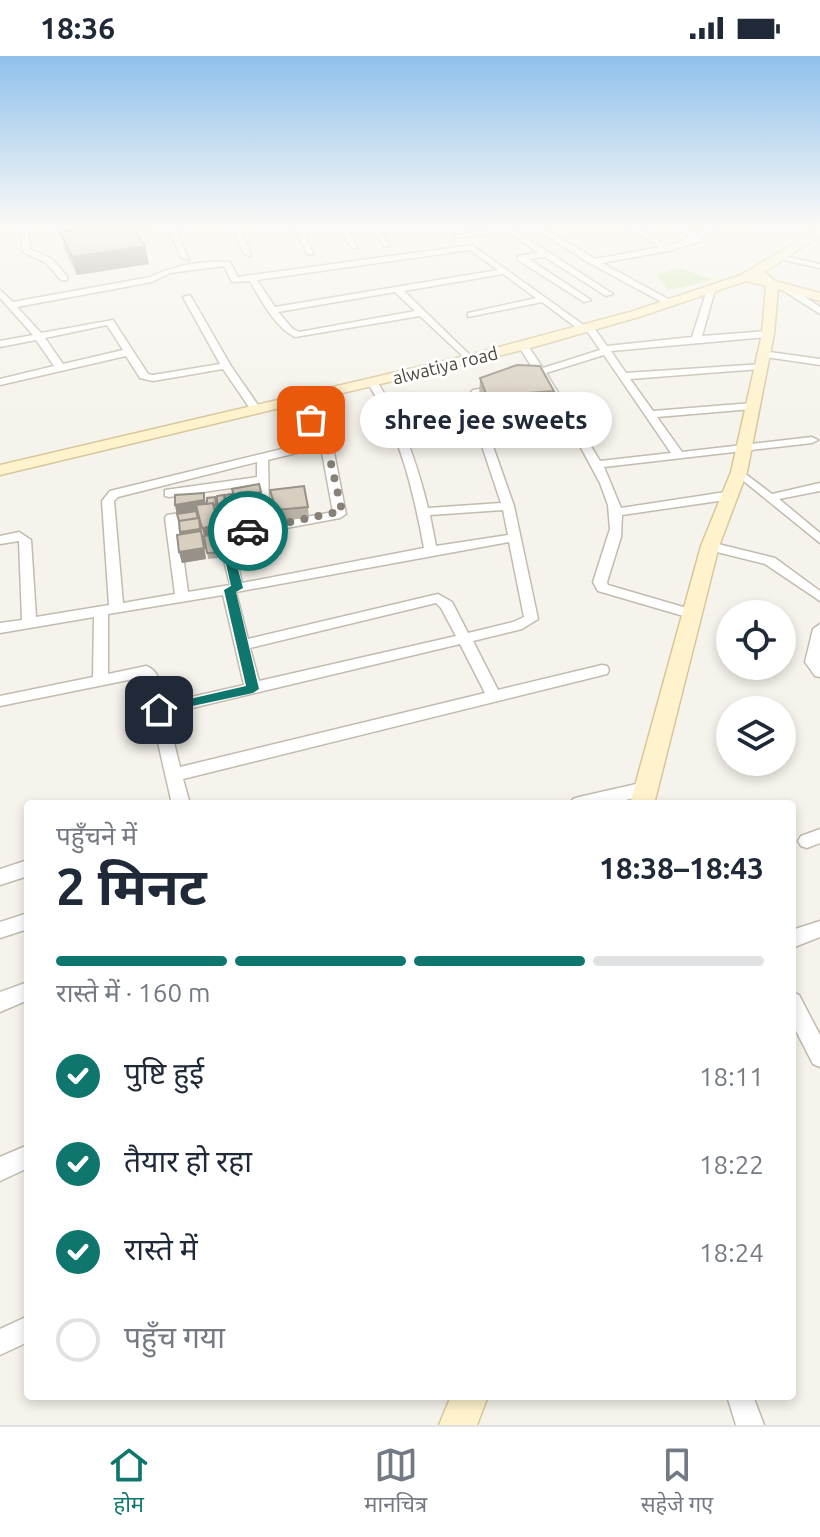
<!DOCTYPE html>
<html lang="hi">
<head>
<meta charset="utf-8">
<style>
	body { margin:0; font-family:Ubuntu,"Noto Sans Devanagari",sans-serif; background:#f6f6f7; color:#1f2937; height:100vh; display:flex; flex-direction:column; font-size:30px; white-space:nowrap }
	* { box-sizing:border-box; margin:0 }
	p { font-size:26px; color:#747a83 }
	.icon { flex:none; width:44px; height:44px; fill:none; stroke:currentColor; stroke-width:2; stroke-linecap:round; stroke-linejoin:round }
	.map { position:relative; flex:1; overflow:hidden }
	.panel { position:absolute; left:24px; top:744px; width:772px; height:600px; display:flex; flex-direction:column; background:#fff; border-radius:8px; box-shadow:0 4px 12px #0003 }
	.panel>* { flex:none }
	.tools { position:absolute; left:716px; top:544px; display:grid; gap:16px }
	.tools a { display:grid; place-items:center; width:80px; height:80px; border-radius:50%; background:#fff; box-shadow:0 4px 12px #0003; font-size:40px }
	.pin { position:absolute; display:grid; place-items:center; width:68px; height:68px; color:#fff; margin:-34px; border-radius:16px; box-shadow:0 4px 12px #0006 }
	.courier { position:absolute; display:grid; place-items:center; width:80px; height:80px; margin:-40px; border:6px solid #0f766e; border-radius:50%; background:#fff; color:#222; box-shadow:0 2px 10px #0007 }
	.bubble { position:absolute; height:56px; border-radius:28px; background:#fff; box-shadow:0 4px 12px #0003; font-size:26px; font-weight:700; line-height:56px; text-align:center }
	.head em { font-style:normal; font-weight:700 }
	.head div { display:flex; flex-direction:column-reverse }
	.head { display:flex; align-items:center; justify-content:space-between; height:136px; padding:0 32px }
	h1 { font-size:52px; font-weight:700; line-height:60px }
	.bar { display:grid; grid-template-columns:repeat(4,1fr); gap:12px 8px; align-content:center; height:96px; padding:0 32px }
	.bar i { height:10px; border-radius:6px; background:#e0e1e3 }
	.bar .on { background:#0f766e }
	.bar p { grid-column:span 4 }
	ol { padding:0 32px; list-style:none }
	li { display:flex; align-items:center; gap:24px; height:88px }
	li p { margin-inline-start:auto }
	li .icon { padding:8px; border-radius:50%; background:#0f766e; color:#fff; stroke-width:4 }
	li:last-child { color:#747a83 }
	li i { width:44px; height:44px; border:4px solid #e0e1e3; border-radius:50% }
	.status { display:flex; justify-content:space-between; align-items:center; height:56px; padding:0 40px; background:#fff; direction:ltr }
	.status svg { height:22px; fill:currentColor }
	.dock { display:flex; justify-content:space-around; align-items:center; height:112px; border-top:2px solid #e0e1e3; background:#fff; font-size:22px; color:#747a83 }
	.dock a { display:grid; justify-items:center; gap:4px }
	.dock .on { color:#0f766e }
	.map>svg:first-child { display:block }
</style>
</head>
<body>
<div class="status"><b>18:36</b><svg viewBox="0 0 49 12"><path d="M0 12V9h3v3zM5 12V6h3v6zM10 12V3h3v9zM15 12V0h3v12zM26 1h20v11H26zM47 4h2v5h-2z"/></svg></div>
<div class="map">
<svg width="820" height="1369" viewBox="0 0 820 1369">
	<rect width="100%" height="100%" fill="#f6f3ec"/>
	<path fill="#d2eab5" d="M679,212L714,224L668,234L656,219Z"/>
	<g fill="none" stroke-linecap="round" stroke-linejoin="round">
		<defs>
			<path id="street" d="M20,171H28L30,193L52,203L67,220V224H61L46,207L23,196Z
				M132,171H153L114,178L110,176Z
				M167,171H175L189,204L182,202Z
				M232,171H240L251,200L244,198Z
				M294,171H302L313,198H307Z
				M337,171H345L358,192H352Z
				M371,171H379L390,190H384Z
				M501,171H510L613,238L606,240L545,201L529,203L591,244L584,246L518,204V200L539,197L508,176L457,182L453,180Z
				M532,171H542L595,203L660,191L626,171H636L668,190L691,181L676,171H685L697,178L712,171H722L702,182V185L668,195L602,207L672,245L673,247L669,250L591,208Z
				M472,189L585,270L592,269L607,290L692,281L707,234L711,231L715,234L702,280L768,275L773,278L768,281L611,295L626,317L763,308L765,310L760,313L630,323L653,355L752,347L757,350L752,353L657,361L682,396L812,381L818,384L812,387L604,411L621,452L732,435L738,439L732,443L622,459L621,481L607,526L608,529L697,555L699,558L697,561H687L598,535L593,526L610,473L608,449L600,427L573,377L518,289L526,287L543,312L600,294L587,275H581L542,246L468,261V257L536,242L503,218L404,235L473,302V306L470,307L420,260L295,281C274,270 261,244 250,225L232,226L224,210L170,217L152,226L17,251L41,277L113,264L148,318L153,319L220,308L183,241L190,239L231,310L260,352L255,355L251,354L223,313L153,325L140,322L126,300L0,329V323L54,310L36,284L0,291V285L33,279L0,242V234L13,246L150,221C172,210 205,204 230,206L238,221ZM470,194L498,214L275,251L257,224ZM395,236L415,255L299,276L293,273L278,256ZM107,269L123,294L63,308L45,282ZM604,299L671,397L600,405L546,317Z
				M779,199L820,208V212L779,203Z
				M784,231H790L820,251V258L784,235Z
				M762,295L820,303V309L759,300L757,298Z
				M368,324H376C402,364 417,406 428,452L501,447L466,342L473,334L501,329V333L481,338L476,342L514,450L538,563L522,573L473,585L498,634L602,609L607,610L609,614L607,618L183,723L190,748H172L143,621L0,650V640L93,621L94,561L0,577V567L22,564L19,485L0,488V480L19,476L31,484L36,561L109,549L102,445L110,435L319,384L290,343L291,341H299L332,386L346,458L340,462L232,482L242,527L424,492C413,433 400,377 367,326ZM321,391L333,456L180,484L178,465L269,451L268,404ZM257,406V421L165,434V440L169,441L258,428L259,445L167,459L165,462L175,538L123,547L114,445L118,441ZM503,454L508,479L436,490L430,459ZM219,484L230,529L188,536L182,492ZM509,486L524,561L513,566L468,577L452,546L438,538L248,583L236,536ZM223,539L244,629L165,647C161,633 161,615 146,610L108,618V558ZM436,547L441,552L456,580L259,625L250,592ZM460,588L485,637L180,711L167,658Z
				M739,413L772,438L820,427V435L779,443L820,477V487L735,418V414Z
				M710,486L775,502L820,535V545L765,508L705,493V487Z
				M820,568V621L815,620L805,606L813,573Z
				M645,726L651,728L653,733L651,738L608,748H570L573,743L579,741Z
				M820,773V787L807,792L801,790L798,785L801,780Z
				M28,804V820L0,829V813Z
				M28,857V873L0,882V866Z
				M820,865V881L792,892V874Z
				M28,926V944L0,956V936Z
				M792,936L799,939L820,979V1011L813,1008L792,967Z
				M28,1089V1112L0,1125V1101Z
				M28,1260V1286L0,1299V1273Z
				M727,1340H753L764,1369H736Z"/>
			<path id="secondary" d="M820,172V180L764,216L775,225L820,237V245L778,233L774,278L747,416L719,490L654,748H630L701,490L731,416L762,278L766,230L746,225L639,261L527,293L0,419V409L465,300L630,256L741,219Z
				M451,1340H488L477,1369H439Z"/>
		</defs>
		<use href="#street" stroke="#c2bbae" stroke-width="3"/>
		<use href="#secondary" stroke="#d6c79b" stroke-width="3"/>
		<use href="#street" fill="#fff" fill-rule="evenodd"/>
		<use href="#secondary" fill="#fff3cd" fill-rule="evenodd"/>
	</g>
	<path fill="#bab2a6" d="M60,176L149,208L77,219L64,193Z
		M480,322L554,335L552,355L486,361L479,342Z
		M232,433L261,436L263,445L275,456L276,467L248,474L245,465H244L246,475L234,478L232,467H230L232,478L222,480L227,501L208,503L205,483L200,466L206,503L182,507L179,496L180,478L179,463L206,448L215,441L217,452H218L217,448L224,439L226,451H227L225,439L234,450H235Z
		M270,434L308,451L309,462L277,465Z"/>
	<path fill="#979187" d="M145,190L149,208L77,219L72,201Z
		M261,436L263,447L236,451L234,440Z
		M204,437L206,448L197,457L177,460L175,449Z
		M233,446L234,451L227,452L226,447Z
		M225,447L226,452L218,454L217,448Z
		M275,456L276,467L248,474L245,459Z
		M244,459L245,465L218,468L217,463Z
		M199,462L206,503L182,507L179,496L182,487L180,476Z
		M230,467L232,478L205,483L202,472Z
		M245,469L246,475L234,478L233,472Z"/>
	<path fill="#d8cfc1" stroke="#979187" stroke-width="2" d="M92,171H132L145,190L72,201L60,176Z
		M517,309L540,310L554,335L487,340L480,322Z
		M259,428L261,436L234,440L232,433Z
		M304,430L308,451L276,454L270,434Z
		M204,437V444L175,449V439Z
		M232,438L233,446L226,447L225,439Z
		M224,439L225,447L217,448V440Z
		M215,441L216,449H213V447L207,448V442Z
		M269,444L271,450L244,455L245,459L229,461L228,458L217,459L216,452L227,451L230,457L229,451Z
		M213,447L216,460L228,458L230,467L202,472L196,449Z
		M273,450L275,456L246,463L244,455Z
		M196,455L198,462L179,465L177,458Z
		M243,461L245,469L233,472L231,464Z
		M199,462L200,473L180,476L179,465Z
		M201,475L204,492L179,496L177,479Z
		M222,477L226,496L207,497L204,480Z"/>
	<linearGradient id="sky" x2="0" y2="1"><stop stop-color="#8fc1ec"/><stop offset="0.47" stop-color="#fbfaf6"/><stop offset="1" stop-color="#fbfaf6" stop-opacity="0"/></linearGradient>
	<rect width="820" height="363" fill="url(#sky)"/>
	<path fill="#0f766e" d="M248,472L253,475L252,477L230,483L243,532L236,536L259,633L253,637L155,658V651L246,630L224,534L231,530L220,481Z"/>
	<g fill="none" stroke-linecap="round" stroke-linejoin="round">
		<path stroke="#878178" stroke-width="8" stroke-dasharray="0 14.4" d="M248,475L342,455L326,386L311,364"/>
	</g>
	<g text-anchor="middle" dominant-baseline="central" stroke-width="6" stroke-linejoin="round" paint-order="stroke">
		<g font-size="18" fill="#4b4439" stroke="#fff">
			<text transform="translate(445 309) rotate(-14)">alwatiya road</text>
		</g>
	</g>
</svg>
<div class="tools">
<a><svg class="icon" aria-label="locate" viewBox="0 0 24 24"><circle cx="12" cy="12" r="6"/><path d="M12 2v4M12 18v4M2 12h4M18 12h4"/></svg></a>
<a><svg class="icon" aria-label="layers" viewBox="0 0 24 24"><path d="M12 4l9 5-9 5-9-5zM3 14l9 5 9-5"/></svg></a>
</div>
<div class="pin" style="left:311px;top:364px;background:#ea580c"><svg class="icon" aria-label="bag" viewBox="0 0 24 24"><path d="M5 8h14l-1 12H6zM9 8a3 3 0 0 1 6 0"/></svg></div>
<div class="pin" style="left:159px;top:654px;background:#1f2937"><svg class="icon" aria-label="home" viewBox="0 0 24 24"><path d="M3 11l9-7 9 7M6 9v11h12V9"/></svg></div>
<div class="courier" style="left:248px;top:475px"><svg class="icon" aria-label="car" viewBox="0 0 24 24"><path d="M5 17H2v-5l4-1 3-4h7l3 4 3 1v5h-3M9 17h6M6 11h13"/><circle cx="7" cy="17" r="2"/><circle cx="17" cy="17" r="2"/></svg></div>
<div class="bubble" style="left:360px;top:336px;width:252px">shree jee sweets</div>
<section class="panel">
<div class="head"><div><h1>2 मिनट</h1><p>पहुँचने में</p></div><em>18:38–18:43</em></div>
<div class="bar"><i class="on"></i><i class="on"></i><i class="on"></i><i></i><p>रास्ते में · 160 m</p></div>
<ol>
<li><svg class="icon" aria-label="check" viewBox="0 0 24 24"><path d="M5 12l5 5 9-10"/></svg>पुष्टि हुई<p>18:11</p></li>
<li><svg class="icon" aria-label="check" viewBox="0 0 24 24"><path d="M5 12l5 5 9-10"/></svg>तैयार हो रहा<p>18:22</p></li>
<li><svg class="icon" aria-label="check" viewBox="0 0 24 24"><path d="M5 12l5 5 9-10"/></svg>रास्ते में<p>18:24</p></li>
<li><i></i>पहुँच गया</li>
</ol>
</section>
</div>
<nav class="dock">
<a class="on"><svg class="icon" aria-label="home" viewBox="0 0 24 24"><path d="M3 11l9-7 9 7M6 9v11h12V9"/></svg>होम</a>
<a><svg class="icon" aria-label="map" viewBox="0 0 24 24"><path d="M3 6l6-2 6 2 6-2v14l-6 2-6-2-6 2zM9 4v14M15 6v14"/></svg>मानचित्र</a>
<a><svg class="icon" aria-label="saved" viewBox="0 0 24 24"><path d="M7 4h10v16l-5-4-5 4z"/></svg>सहेजे गए</a>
</nav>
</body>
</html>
